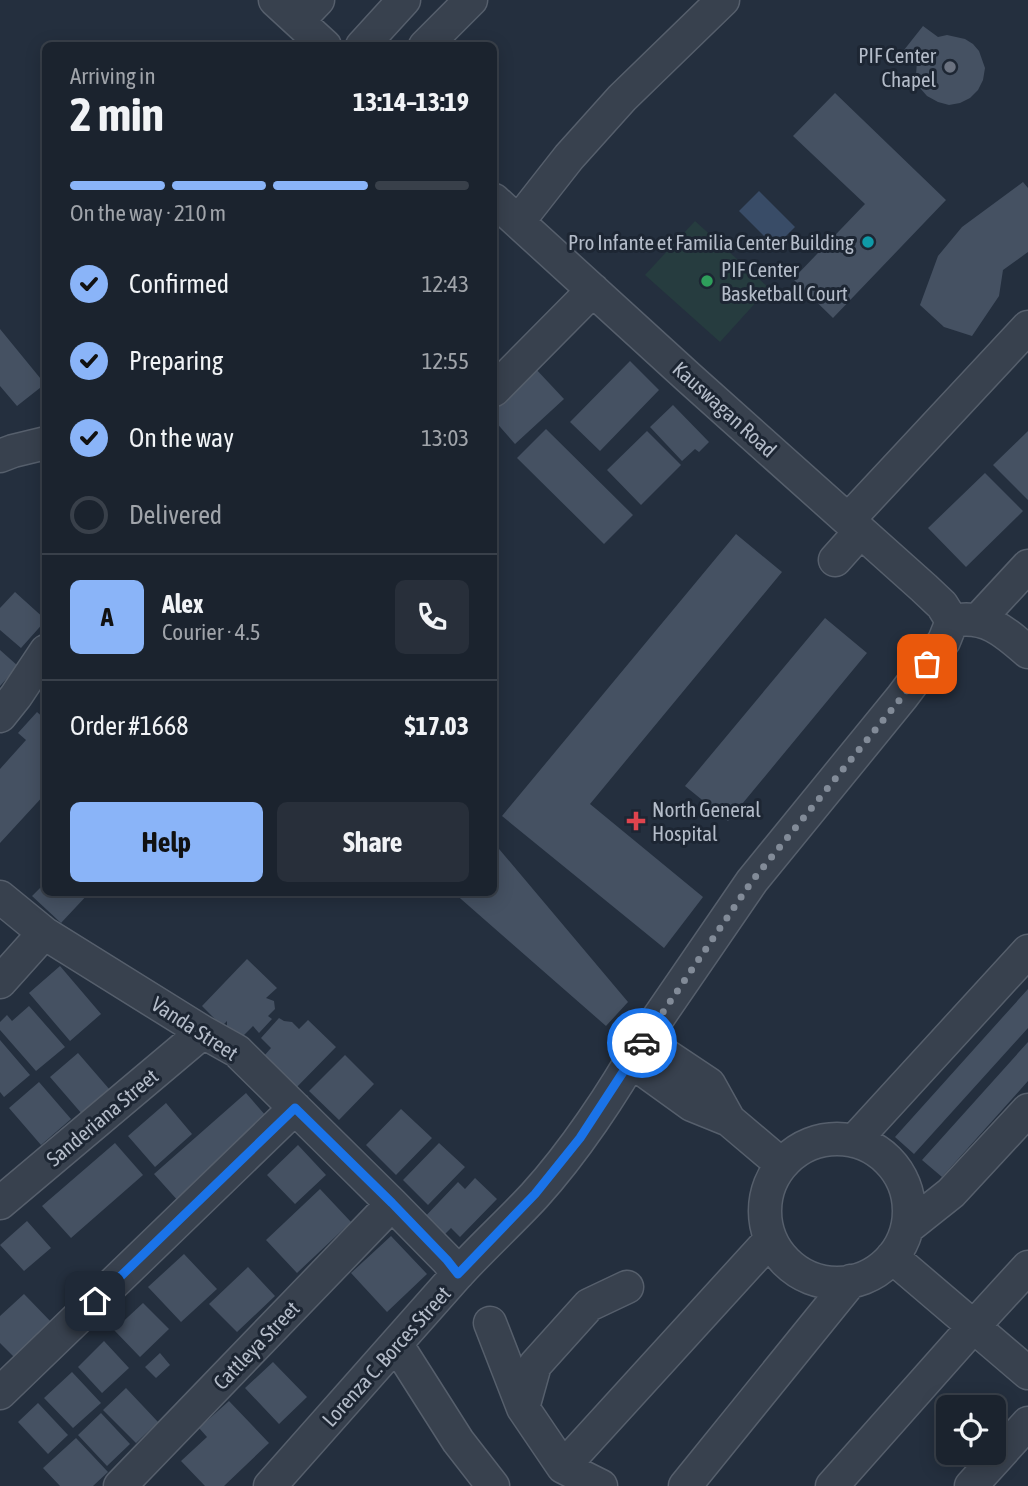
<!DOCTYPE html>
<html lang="en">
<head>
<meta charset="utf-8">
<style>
	body { margin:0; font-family:"Asap Condensed",sans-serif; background:#282f3a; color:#f1f3f6; height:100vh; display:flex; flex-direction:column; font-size:26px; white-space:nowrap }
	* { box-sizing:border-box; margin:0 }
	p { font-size:23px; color:#a0a4aa }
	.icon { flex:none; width:38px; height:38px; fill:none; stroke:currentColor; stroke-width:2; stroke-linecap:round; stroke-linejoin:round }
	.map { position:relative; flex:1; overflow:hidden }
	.panel { position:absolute; left:42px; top:42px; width:455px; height:854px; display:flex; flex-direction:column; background:#1b232e; border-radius:10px; box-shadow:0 4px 18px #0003,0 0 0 2px #39404a }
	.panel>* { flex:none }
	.fabs { position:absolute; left:936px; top:1395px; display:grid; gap:14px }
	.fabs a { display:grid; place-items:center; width:70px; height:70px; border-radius:10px; background:#1b232e; box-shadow:0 4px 18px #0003,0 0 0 2px #39404a; font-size:35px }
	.pin { position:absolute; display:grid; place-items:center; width:60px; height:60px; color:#fff; margin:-30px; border-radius:14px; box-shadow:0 4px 10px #0006 }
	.courier { position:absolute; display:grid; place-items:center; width:70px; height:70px; margin:-35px; border:5px solid #1a73e8; border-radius:50%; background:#fff; color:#222; box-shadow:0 2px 9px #0007 }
	.headline em { font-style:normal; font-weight:700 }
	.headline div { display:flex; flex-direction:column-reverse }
	.headline { display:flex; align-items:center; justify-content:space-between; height:119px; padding:0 28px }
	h1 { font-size:46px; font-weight:700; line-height:52px }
	.bar { display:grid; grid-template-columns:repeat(4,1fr); gap:10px 7px; align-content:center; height:84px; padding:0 28px }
	.bar i { height:9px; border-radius:5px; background:#39404a }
	.bar .on { background:#8ab4f8 }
	.bar p { grid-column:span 4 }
	.line { display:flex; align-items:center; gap:18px; padding:0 28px; border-top:2px solid #39404a }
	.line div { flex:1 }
	.round { display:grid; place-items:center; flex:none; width:74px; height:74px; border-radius:10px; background:#282f3a }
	ol { padding:0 28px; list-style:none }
	li { display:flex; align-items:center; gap:21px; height:77px }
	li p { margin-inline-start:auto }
	li .icon { padding:7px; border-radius:50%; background:#8ab4f8; color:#111; stroke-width:4 }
	li:last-child { color:#a0a4aa }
	li i { width:38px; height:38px; border:4px solid #39404a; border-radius:50% }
	.button { display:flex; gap:14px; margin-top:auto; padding:14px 28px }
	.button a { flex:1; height:80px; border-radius:10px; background:#8ab4f8; color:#111; font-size:28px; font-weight:700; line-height:80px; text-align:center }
	.button a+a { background:#282f3a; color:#f1f3f6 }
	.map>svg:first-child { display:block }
</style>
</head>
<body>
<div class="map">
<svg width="1028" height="1486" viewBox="0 0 1028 1486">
	<rect width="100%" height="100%" fill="#242f3e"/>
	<path fill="#263c3f" d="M695,221L769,288L720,342L645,275Z"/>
	<path fill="#394c67" d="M759,191L795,227L775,247L739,211Z"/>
	<path fill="#455162" d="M923,26L938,37L947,35L965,39L973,44L979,51L985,68L983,80L978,90L970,98L960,103L949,105L938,102L927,96L920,88L916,76L917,60L904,50Z
		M835,93L946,200L833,318L793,279L865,204L793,136Z
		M1023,182L1028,188V252L1003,270L999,296L972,336L944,327L920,305L938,256L962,227Z
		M0,329L45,384L17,406L0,386Z
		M630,361L659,390L600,451L570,422Z
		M534,367L564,399L515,444L494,420V404Z
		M673,405L709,442L699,452L695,449L682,461L650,427Z
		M546,429L633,515L604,544L517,458Z
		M647,431L681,465L641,505L607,470Z
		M1028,431V500L993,465Z
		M985,473L1023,511L966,567L928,528Z
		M736,534L782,572L590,804L703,897L664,948L502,816Z
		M15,592L46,620L21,648L0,630V608Z
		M825,618L867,653L728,821L685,786Z
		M0,650L18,666L0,686Z
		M37,712L46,720V793L0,843V769L26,740L18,733Z
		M494,843L628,1002L606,1026L453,892H494Z
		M46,882V892H90L61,923L32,896Z
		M247,959L277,988L266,998L274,1001L275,1009L268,1016L272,1019L259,1033L253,1026L244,1035H233L227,1029V1021L222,1026L202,1006Z
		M60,966L101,1014L70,1041L29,993Z
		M1028,989V1028L914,1154L895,1137Z
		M29,1006L65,1047L36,1071L0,1030V1022L7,1015L12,1021Z
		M279,1018L284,1021L292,1022L299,1029L308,1020L336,1047L292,1092L264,1056L271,1048L261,1038Z
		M0,1040L30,1075L4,1097L0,1092Z
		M1028,1042V1081L942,1177L922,1160Z
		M78,1053L110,1090L82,1114L50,1077Z
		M345,1055L374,1084L339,1120L309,1091Z
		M39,1082L71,1119L41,1145L9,1108Z
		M246,1093L266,1116L241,1137L247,1144L180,1203L154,1174Z
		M166,1103L192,1134L155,1167L128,1136Z
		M401,1109L432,1138L396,1175L366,1145Z
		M115,1143L143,1175L71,1238L42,1206Z
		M439,1143L465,1167L428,1205L403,1180Z
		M298,1145L326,1175L295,1204L267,1175Z
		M475,1178L497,1199L460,1237L451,1228L440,1239L421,1221L458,1182L465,1189Z
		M320,1189L351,1222L297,1273L266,1240Z
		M27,1221L51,1248L24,1271L0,1245Z
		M391,1236L427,1274L387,1312L351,1273Z
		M184,1254L217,1289L181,1322L148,1287Z
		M248,1267L275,1296L237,1332L209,1304Z
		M24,1294L55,1326L19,1362L0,1343V1316Z
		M143,1303L169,1329L140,1357L114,1330Z
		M104,1341L129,1368L102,1393L78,1367Z
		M160,1353L170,1365L156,1378L145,1367Z
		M273,1362L307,1397L279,1424L245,1388Z
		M72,1372L101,1403L73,1428L44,1398Z
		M126,1388L158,1422L136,1443L103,1410Z
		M229,1401L269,1443L224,1486H205L181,1461L207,1437L199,1428Z
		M38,1403L68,1435L48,1454L18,1422Z
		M101,1413L130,1444L107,1466L78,1435Z
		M76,1438L108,1472L93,1486H60L43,1468Z"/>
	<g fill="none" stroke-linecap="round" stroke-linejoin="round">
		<defs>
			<path id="minor" d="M275,0L325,46
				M298,21L318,0
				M362,46L404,0
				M425,46L471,0
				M494,200L688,377L924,588L942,605L952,621
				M518,222L569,157L622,98L723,0
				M494,390L593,290
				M0,456L13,451L46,443
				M849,519L1028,327
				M835,560L860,532
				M978,620L1028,566
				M952,621C985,614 1004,631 1028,652
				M0,716L16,696L46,651
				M0,897L44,933L203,1032L237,1051L392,1204L447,1260L458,1274
				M0,982L44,933
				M643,1040L709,1084L729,1120
				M631,1061L692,1105L729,1120L781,1164
				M765 1211a72 72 0 1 1 144 0a72 72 0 1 1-144 0Z
				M854,1141L1028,951
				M0,1203L203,1032
				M907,1228L951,1193L1028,1110
				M892,1257L1028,1373
				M490,1323L523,1408L563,1467L601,1486
				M397,1345L458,1441L493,1486
				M0,1393L295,1108
				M523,1408L535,1365L589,1305L627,1287
				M563,1467L770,1240
				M120,1486L392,1204
				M270,1486C332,1416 394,1346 456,1276C481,1248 509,1223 534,1196C574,1152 614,1092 643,1040L752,881L902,697L944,641L952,621
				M685,1486L851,1281
				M832,1486L974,1326L1028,1267
				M971,1486L1028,1423"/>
		</defs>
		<use href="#minor" stroke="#565f6c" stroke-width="35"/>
		<use href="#minor" stroke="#38414e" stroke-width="32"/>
	</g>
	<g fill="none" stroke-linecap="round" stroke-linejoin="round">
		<path stroke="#828b98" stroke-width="7" stroke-dasharray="0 12.6" d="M642,1043L752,881L902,697L927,664"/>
		<path stroke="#1a73e8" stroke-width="9" d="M95,1301L295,1108L392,1203L447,1260L458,1274L535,1194L580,1138L642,1043"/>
	</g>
	<circle fill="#6b7280" stroke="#1d2633" stroke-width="2.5" cx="950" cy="67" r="7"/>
	<circle fill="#0f9aa8" stroke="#1d2633" stroke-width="2.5" cx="868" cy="242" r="7"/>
	<circle fill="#2e9e5b" stroke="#1d2633" stroke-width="2.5" cx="707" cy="281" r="7"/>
	<path fill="#e0444e" stroke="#1d2633" stroke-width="2.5" d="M632.5 810.5h7v7h7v7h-7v7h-7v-7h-7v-7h7z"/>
	<g text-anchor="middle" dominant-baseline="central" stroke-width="6" stroke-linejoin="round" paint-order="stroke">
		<g font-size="21" fill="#b4bcc9" stroke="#1d2633" text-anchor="end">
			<text x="936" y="55">PIF Center<tspan x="936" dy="24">Chapel</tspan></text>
			<text x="854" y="242">Pro Infante et Familia Center Building</text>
			<text x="721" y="269" text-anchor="start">PIF Center<tspan x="721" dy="24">Basketball Court</tspan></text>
			<text x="652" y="809" text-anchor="start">North General<tspan x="652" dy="24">Hospital</tspan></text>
		</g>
		<g font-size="21" fill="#b4bcc9" stroke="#1d2633">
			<text transform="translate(725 409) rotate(42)">Kauswagan Road</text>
			<text transform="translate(195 1028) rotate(33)">Vanda Street</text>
			<text transform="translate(102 1117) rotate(-40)">Sanderiana Street</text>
			<text transform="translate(256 1345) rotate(-46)">Cattleya Street</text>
			<text transform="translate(386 1356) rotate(-48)">Lorenza C. Borces Street</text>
		</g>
	</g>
</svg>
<div class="fabs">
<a><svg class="icon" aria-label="locate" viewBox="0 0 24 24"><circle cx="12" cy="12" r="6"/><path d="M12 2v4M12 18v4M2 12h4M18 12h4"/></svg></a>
</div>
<div class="pin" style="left:927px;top:664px;background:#ea580c"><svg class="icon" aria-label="bag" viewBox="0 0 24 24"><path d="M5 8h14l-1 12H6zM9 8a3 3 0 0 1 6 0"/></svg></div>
<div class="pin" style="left:95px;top:1301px;background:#1f2937"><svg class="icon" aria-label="home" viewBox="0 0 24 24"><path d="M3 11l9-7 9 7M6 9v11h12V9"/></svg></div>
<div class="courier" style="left:642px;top:1043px"><svg class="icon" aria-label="car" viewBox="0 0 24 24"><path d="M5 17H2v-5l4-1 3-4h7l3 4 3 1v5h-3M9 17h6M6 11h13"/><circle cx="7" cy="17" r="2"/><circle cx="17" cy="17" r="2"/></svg></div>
<section class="panel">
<div class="headline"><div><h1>2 min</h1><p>Arriving in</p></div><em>13:14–13:19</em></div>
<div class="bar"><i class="on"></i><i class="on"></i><i class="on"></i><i></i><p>On the way · 210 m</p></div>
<ol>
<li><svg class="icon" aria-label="check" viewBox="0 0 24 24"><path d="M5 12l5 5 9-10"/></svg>Confirmed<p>12:43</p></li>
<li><svg class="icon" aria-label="check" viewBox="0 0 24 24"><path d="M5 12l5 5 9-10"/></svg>Preparing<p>12:55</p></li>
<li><svg class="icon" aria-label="check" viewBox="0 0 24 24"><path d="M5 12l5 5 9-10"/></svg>On the way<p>13:03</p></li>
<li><i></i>Delivered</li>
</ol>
<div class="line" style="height:126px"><b class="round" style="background:#8ab4f8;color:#111">A</b><div><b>Alex</b><p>Courier · 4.5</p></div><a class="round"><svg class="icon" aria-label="phone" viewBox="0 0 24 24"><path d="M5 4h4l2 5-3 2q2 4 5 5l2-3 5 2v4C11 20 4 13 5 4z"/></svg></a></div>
<div class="line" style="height:91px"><div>Order #1668</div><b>$17.03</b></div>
<div class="button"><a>Help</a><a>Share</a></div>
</section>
</div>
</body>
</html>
